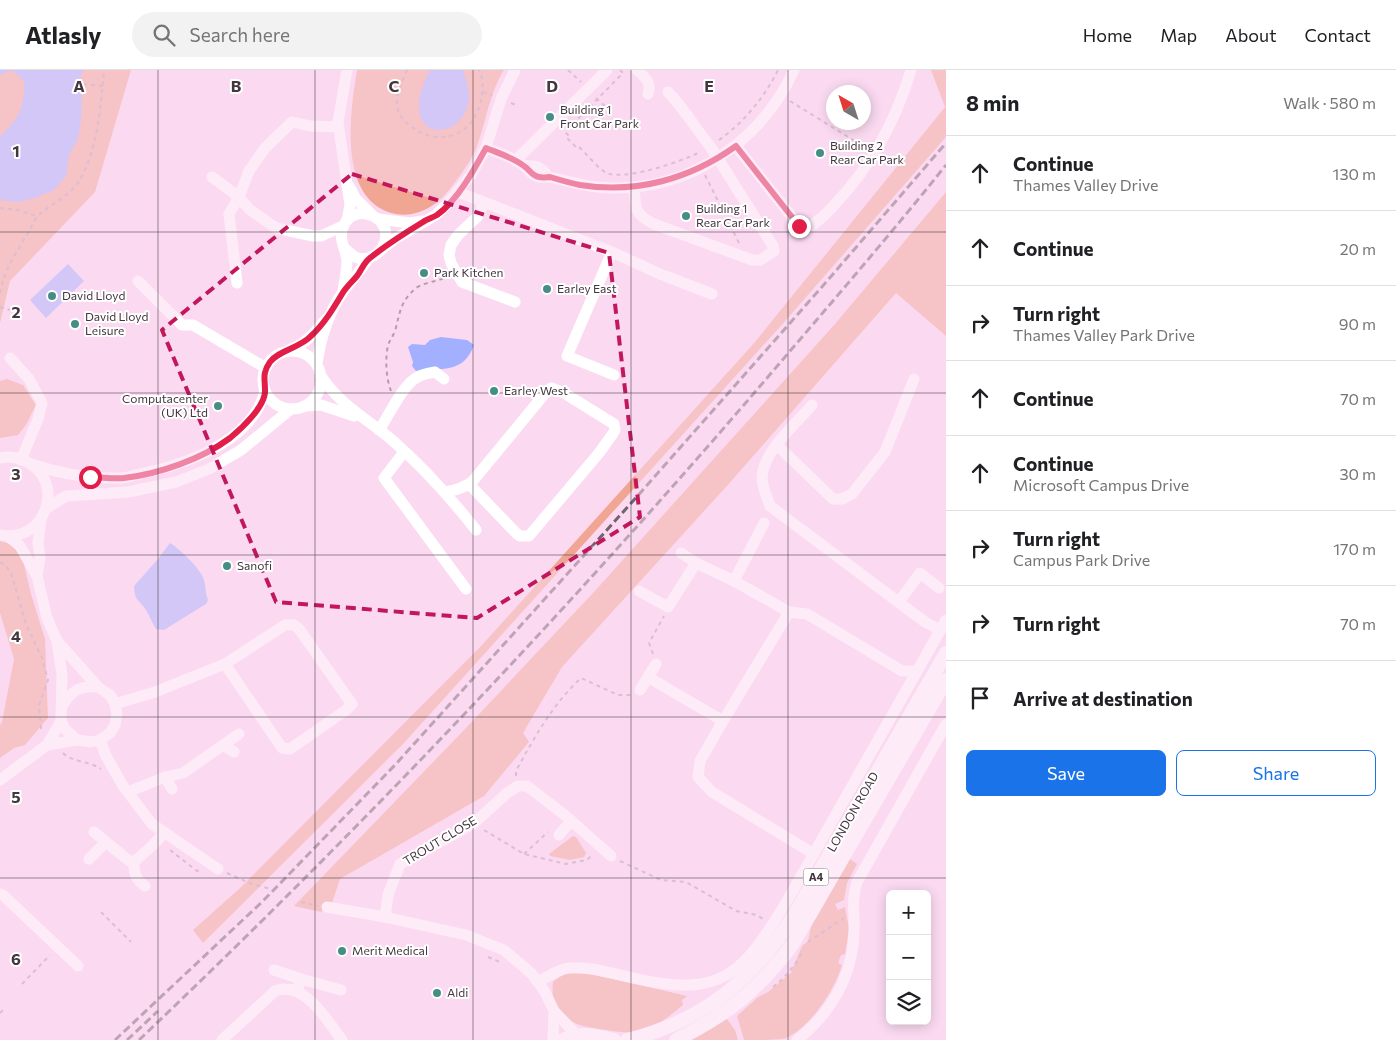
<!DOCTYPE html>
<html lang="en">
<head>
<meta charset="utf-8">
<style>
	:root { --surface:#fff; --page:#f2f2f2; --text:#202124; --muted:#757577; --line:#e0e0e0; --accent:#1a73e8 }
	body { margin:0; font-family:Commissioner,sans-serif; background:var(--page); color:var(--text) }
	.controls { position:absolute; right:15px; bottom:15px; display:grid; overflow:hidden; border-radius:8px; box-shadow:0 2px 12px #0003 }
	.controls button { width:45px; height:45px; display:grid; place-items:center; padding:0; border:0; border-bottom:1px solid var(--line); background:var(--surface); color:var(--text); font:25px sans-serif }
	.compass { position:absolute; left:826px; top:15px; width:45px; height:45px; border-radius:50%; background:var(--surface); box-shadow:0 2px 12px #0003; rotate:321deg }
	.stop { position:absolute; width:15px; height:15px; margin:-11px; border:4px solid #e11d48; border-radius:50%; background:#fff }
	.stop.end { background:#e11d48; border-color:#fff; box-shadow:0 1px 5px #0008 }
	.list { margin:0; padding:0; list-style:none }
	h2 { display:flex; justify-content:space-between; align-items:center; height:65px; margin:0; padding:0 20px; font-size:21px }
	h2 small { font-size:16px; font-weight:400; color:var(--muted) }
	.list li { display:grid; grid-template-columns:32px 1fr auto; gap:15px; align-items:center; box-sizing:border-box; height:75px; padding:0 20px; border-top:1px solid var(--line) }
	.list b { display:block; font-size:19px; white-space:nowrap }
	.list p { margin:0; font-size:16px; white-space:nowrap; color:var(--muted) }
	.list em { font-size:16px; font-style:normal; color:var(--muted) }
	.actions { display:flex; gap:10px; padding:15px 20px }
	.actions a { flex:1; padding:11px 0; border:1px solid var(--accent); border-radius:8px; text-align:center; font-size:18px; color:var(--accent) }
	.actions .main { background:var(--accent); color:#fff }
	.icon { flex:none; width:28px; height:28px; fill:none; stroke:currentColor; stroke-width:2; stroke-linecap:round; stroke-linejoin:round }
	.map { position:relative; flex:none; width:946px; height:970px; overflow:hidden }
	header { display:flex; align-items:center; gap:30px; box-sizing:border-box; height:70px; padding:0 25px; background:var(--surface); border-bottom:1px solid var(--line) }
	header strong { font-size:24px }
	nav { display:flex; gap:28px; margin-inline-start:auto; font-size:18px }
	.search { width:350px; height:45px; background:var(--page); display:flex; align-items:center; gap:12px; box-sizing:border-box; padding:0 18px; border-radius:28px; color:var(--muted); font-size:19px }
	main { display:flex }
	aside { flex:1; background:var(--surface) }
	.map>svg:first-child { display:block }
	.green { fill:#f0a693 }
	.water { fill:#a3afff }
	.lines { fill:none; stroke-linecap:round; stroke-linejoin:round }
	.path { stroke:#b59cad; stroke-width:2; stroke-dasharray:4 4; stroke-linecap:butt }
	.minor { stroke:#fff; stroke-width:11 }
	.major { stroke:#fff; stroke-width:14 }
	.rail { stroke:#73616e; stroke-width:3; stroke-dasharray:8 4; stroke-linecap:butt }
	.route { stroke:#e11d48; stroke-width:6 }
	.marked { fill:none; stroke:#c2185b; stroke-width:4; stroke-dasharray:10 6; stroke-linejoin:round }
	.grid { fill:none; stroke:#43363f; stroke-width:1; stroke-opacity:0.55 }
	.poi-dot { fill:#478d87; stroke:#fff; stroke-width:2 }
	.labels { text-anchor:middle; stroke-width:4; stroke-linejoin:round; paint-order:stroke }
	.shield { fill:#fff; stroke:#7b7279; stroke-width:1 }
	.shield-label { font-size:11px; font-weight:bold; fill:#43363f }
	.poi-label { font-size:12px; fill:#43363f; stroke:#fff; text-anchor:start }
	.street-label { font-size:12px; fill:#43363f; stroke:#fff }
	.grid-label { font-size:16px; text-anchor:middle; font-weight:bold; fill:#43363f; stroke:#fff; stroke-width:4; stroke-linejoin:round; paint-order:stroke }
</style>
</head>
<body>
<header>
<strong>Atlasly</strong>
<div class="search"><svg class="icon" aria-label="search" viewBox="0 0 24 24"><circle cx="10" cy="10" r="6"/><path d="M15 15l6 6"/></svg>Search here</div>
<nav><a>Home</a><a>Map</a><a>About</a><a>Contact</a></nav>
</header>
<main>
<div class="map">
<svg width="946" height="970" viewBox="0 0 946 970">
	<rect width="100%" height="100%" fill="#fbdaf1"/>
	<g class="green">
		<polygon points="0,0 131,0 95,122 10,211 0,253"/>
		<path d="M357 0H504C489 24 486 53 476 79 470 93 452 118 441 129 429 140 412 147 396 144 337 132 350 43 357 0Z"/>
		<polygon points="931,0 946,0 946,67 779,258 403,674 203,873 193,860 239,819 482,575 755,272 945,37"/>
		<polygon points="946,122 946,266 896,223 726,417 562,597 523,663 529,672 484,726 340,809 332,833 321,842 294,836 465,659 593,523 835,254"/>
		<polygon points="7,309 23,315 36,335 26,355 18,365 0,368 0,311"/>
		<polygon points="0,471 16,476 22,486 31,524 45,569 48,648 25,675 14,678 0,688 0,655 2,652 14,589 0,543"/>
		<polygon points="573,766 576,767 586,783 584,787 570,790 550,786 549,784"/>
		<path d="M850 789 857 794 847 813 844 830 835 834 838 840 845 837 849 859 845 884 841 885 838 893 842 895C835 920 809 960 783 969 773 970 756 970 744 970L737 946 758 927 768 922 791 903 802 876 808 871 811 857Z"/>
		<path d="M565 903 592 904 687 926 682 930 683 935C671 945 658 956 642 961 631 964 618 962 607 960 586 957 566 956 556 934 552 926 552 921 553 912Z"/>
		<polygon points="727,949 735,960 738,970 687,970"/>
	</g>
	<g class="water">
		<path d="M0 0H84L81 5 79 19 82 23 81 50 78 69 69 85 66 106 54 120 35 128 19 132 4 131 0 128V67C19 48 25 38 24 11L12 0 0 5Z"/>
		<path d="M430 0H463C466 9 469 18 469 27 467 66 416 73 419 33 420 21 425 11 430 0Z"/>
		<polygon points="68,194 84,211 46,248 30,230"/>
		<path d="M441 267 467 270 474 275C463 305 441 297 416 301L412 296 413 292 408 277 412 274 425 275 430 270Z"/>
		<path d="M170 473C180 479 201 499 204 510 206 516 205 522 208 530L206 534 164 560 156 559C152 553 148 542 144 537 136 528 135 529 134 516L158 489Z"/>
	</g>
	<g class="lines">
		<g class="path">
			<path d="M407 0C403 10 396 22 397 33 397 42 401 48 407 53 435 79 474 68 481 30 483 20 484 10 479 0"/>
			<polyline points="568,0 581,12"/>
			<path d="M620 0 623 3 565 62 569 66 567 68 577 78 579 77C586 83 599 100 607 103 625 111 683 91 700 82"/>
			<polyline points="81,20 81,14 103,16"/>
			<polyline points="483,22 492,25"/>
			<polyline points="596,28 607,38"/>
			<polyline points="790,31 866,78"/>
			<polyline points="511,33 516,35"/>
			<path d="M719 70C744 52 764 28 778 0"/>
			<polyline points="705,105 739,173"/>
			<polyline points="0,138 18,140 36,146"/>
			<path d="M0 223C4 200 14 187 25 168 30 161 33 151 39 145 54 131 73 126 83 104 98 73 101 34 104 0"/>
			<polyline points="0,237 14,241"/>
			<path d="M391 321C386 308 385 289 388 275 390 270 393 266 395 261 400 243 400 232 415 219 421 213 435 212 444 208L446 206"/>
			<polyline points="0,492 6,496 11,503 26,554 42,588 48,610 39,635 41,658 43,661"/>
			<polyline points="653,584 649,573 664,546"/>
			<path d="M63 683C71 692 90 691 101 699"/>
			<path d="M516 706V701C534 668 552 635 581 608L618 625H631"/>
			<polyline points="484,760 524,784 566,794 587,790 593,784"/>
			<polyline points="170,780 197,801 201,800"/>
			<polyline points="524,784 548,762"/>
			<polyline points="620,791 661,810 686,812 736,841 757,845 763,849"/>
			<polyline points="227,803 252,814 271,819"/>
			<polyline points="301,832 318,836"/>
			<polyline points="101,842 131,872"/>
			<polyline points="808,872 844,848"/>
			<polyline points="488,887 500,892"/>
			<polyline points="22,914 50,885"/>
			<path d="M773 917C785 908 796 895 802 882"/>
			<polyline points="0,943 3,940"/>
		</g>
		<g class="minor">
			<polyline points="347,0 338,52 350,135 347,150"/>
			<path d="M637 0C645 7 652 12 648 24"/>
			<path d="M736 76 799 156 805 159 808 158C818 152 828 142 836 133 872 95 896 50 911 0"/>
			<path d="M486 78C498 83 514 87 524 96 529 100 531 105 539 107 542 108 546 106 550 107 571 112 591 118 613 118 692 119 762 70 794 0"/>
			<polyline points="515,91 607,0"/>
			<path d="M524 96C536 95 542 97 548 107"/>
			<polyline points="212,107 239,127 249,139 276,158 313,166 321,166 343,156"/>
			<polyline points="349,116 356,129 372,145"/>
			<path d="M634 117C636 138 633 143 654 154L752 190H760L774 181 773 176 710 76C695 58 684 38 668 22"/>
			<polyline points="458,122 612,182 660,204 712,224"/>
			<polyline points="484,133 477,147 458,165 451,175 449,185 451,193 462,212 515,232"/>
			<polyline points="378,149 410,153 423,151"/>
			<polyline points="344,178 355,187 361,189 369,188 375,185 393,170 436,145 447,134 471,105 486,78 501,29 515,0"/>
			<polyline points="612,182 567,286 614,305"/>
			<polyline points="138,211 182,255 193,255 266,298"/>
			<polyline points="237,213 229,144 239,127 249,101 265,78 292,52 310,56 338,57"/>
			<path d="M343 222C344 212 347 201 347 191 346 179 338 169 343 157 354 129 399 149 382 178"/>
			<path d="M289 280C297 277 304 273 310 267 317 261 322 252 330 246"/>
			<circle cx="292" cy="310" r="29"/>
			<polyline points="10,288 29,309 42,333 38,349 21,390"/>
			<path d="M317 294C320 270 329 241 343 222 352 210 361 200 369 188"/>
			<path d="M321 306C339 334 367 349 392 370 423 397 450 427 476 460"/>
			<path d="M812 335C796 354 764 380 762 407 762 417 767 427 770 436L925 552 940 560"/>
			<polyline points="304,336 321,335 354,346"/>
			<path d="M379 360C389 346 402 316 416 308 422 304 428 303 435 302L444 309"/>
			<polyline points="777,375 833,429 842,429 852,424 885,382 914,309"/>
			<polyline points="404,382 384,408 466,519"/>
			<path d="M0 388C8 386 15 387 23 390 68 408 47 474 0 465"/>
			<path d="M31 394C61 404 89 409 121 408 130 407 139 404 148 402 191 393 253 369 265 321"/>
			<path d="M446 422C456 420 464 418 472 412L542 327 551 318 564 323 614 354 615 360 612 365 599 383 529 466H520L516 463 469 414"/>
			<polyline points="47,438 66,426 128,422 176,412 209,399 241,380 291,339"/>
			<polyline points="8,466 20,476 37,506 47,548 57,571 62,605 61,651 65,659 77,670 91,672 100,670 110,663 115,655 117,644 115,634 110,625 98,617 57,571"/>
			<polyline points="681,483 696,493 734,511 764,453"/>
			<polyline points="37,506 40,488 38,472 41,449"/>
			<polyline points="734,511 789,542"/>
			<polyline points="639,521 668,537 696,493"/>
			<polyline points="899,532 920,503 939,518"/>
			<polyline points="656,594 648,607 723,651"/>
			<polyline points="640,620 648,607"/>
			<polyline points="115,634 155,622 225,594 285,555 294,555 299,559 352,634 346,640 290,679 282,678 225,594"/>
			<path d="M63 635C71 621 81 615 98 617"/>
			<polyline points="100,670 106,686 123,716 152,754 218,799"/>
			<polyline points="47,675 77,670"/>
			<polyline points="223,675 234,682"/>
			<polyline points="165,707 172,719"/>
			<polyline points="0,710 47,675 61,651"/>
			<polyline points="128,722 165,707 183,703 239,664"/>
			<polyline points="94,762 128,790 134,792"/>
			<polyline points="559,765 571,751"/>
			<polyline points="814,784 712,722 698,707 700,691 723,651 789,542 807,544 902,601 916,601"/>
			<polyline points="89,789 106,772"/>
			<path d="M145 816C135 809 134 803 134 792L153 775 164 763"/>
			<polyline points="0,824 3,825 78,896"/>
			<polyline points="327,837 385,847 466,865 504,880 532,904 545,922 554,941 577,965"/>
			<polyline points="385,847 388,825 400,794 473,754 507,723 518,716 527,716 566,746 611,786"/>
			<polyline points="274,900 301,909 297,921"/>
			<polyline points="301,909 341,920"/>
			<path d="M538 912C548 907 558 899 569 898 589 896 613 904 633 908 722 929 743 904 787 831L946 550"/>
			<path d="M222 970 275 921C304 910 327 950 342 970"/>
			<polyline points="553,970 554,941"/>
			<path d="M797 970C831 943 853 906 854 861 855 842 851 832 857 812L946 654"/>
		</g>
		<g class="major">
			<path d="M563 970C581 961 596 966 614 970"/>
			<path d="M627 970C704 951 755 909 796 842L946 583"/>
			<path d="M676 970C727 945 758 920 792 875L946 610"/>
		</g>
		<g class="rail">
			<polyline points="115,970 263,831 395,695 642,421 821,218 946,73"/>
			<polyline points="127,970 158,941"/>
			<path d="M139 970C362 758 573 535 773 301 831 233 890 165 946 95"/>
		</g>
	</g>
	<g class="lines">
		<path class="route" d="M90 407C101 407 113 409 124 408 159 404 202 389 230 368 241 359 266 336 265 320 265 309 262 303 270 292 279 280 300 278 311 266 324 254 333 239 342 224 346 217 352 212 357 206 361 201 364 192 370 188 386 175 405 163 423 152 427 149 432 148 437 145 457 131 474 100 486 78 498 83 514 88 524 96 530 100 532 106 539 107 543 108 547 107 550 107 560 110 570 113 580 115 636 124 690 109 736 76L799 156"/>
	</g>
	<path d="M0 0H946V970H0ZM352 104 609 183 640 447 477 548 276 532 162 260Z" fill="#fbdaf1" fill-opacity=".55" fill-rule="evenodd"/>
	<path class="marked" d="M352 104 609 183 640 447 477 548 276 532 162 260Z"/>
	<path class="grid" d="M158 0V970M315 0V970M473 0V970M631 0V970M788 0V970M0 162H946M0 323H946M0 485H946M0 647H946M0 808H946"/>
	<g class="poi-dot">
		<circle cx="550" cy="47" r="5"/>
		<circle cx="820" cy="83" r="5"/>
		<circle cx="686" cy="146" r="5"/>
		<circle cx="424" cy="203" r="5"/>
		<circle cx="547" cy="219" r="5"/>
		<circle cx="52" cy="226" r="5"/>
		<circle cx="75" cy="254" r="5"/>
		<circle cx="494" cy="321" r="5"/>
		<circle cx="218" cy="336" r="5"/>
		<circle cx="227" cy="496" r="5"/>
		<circle cx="342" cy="881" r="5"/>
		<circle cx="437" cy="923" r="5"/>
	</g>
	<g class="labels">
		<rect class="shield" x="803.5" y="798.5" width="25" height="17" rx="4"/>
		<g class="shield-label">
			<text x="816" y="811">A4</text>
		</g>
		<g class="poi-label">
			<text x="560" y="44">Building 1<tspan x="560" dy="14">Front Car Park</tspan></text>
			<text x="830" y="80">Building 2<tspan x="830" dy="14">Rear Car Park</tspan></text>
			<text x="696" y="143">Building 1<tspan x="696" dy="14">Rear Car Park</tspan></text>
			<text x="434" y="207">Park Kitchen</text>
			<text x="557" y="223">Earley East</text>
			<text x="62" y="230">David Lloyd</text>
			<text x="85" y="251">David Lloyd<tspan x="85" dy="14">Leisure</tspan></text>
			<text x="504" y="325">Earley West</text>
			<text x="208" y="333" text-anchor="end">Computacenter<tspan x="208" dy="14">(UK) Ltd</tspan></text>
			<text x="237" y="500">Sanofi</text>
			<text x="352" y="885">Merit Medical</text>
			<text x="447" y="927">Aldi</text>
		</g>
		<g class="street-label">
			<text transform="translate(853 742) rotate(-60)" y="4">LONDON ROAD</text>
			<text transform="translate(440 771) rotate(-31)" y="4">TROUT CLOSE</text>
		</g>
	</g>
	<g class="grid-label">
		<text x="79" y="22">A</text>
		<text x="236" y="22">B</text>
		<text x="394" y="22">C</text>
		<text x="552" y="22">D</text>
		<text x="709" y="22">E</text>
		<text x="16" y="87">1</text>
		<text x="16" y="248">2</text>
		<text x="16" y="410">3</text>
		<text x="16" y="572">4</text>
		<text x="16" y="733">5</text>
		<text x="16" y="895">6</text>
	</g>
</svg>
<div class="controls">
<button>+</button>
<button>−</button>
<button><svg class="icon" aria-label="layers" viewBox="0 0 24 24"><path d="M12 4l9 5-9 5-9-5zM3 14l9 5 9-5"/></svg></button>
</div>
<svg class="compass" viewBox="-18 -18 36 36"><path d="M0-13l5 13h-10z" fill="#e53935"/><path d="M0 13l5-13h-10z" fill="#757577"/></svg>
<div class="stop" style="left:90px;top:407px"></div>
<div class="stop end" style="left:799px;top:156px"></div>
</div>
<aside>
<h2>8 min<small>Walk · 580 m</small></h2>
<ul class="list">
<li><svg class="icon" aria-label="ahead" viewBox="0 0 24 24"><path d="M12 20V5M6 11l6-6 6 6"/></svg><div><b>Continue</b><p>Thames Valley Drive</p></div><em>130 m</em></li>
<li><svg class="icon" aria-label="ahead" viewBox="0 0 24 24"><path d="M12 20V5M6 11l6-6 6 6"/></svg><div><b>Continue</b></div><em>20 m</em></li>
<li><svg class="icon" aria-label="right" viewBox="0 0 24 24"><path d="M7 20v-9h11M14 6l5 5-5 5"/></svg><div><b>Turn right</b><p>Thames Valley Park Drive</p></div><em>90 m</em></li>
<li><svg class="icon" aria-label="ahead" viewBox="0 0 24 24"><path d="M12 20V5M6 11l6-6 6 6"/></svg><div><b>Continue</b></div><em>70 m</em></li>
<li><svg class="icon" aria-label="ahead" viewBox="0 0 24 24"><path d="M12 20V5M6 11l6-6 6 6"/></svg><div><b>Continue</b><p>Microsoft Campus Drive</p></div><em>30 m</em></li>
<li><svg class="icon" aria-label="right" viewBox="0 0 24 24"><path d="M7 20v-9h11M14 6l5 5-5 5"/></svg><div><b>Turn right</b><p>Campus Park Drive</p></div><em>170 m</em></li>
<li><svg class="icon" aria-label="right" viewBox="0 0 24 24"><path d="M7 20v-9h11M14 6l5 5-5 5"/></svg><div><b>Turn right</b></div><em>70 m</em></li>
<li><svg class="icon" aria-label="arrive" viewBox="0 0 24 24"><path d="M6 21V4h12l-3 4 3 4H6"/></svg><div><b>Arrive at destination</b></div></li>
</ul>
<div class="actions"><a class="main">Save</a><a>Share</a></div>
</aside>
</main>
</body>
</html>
